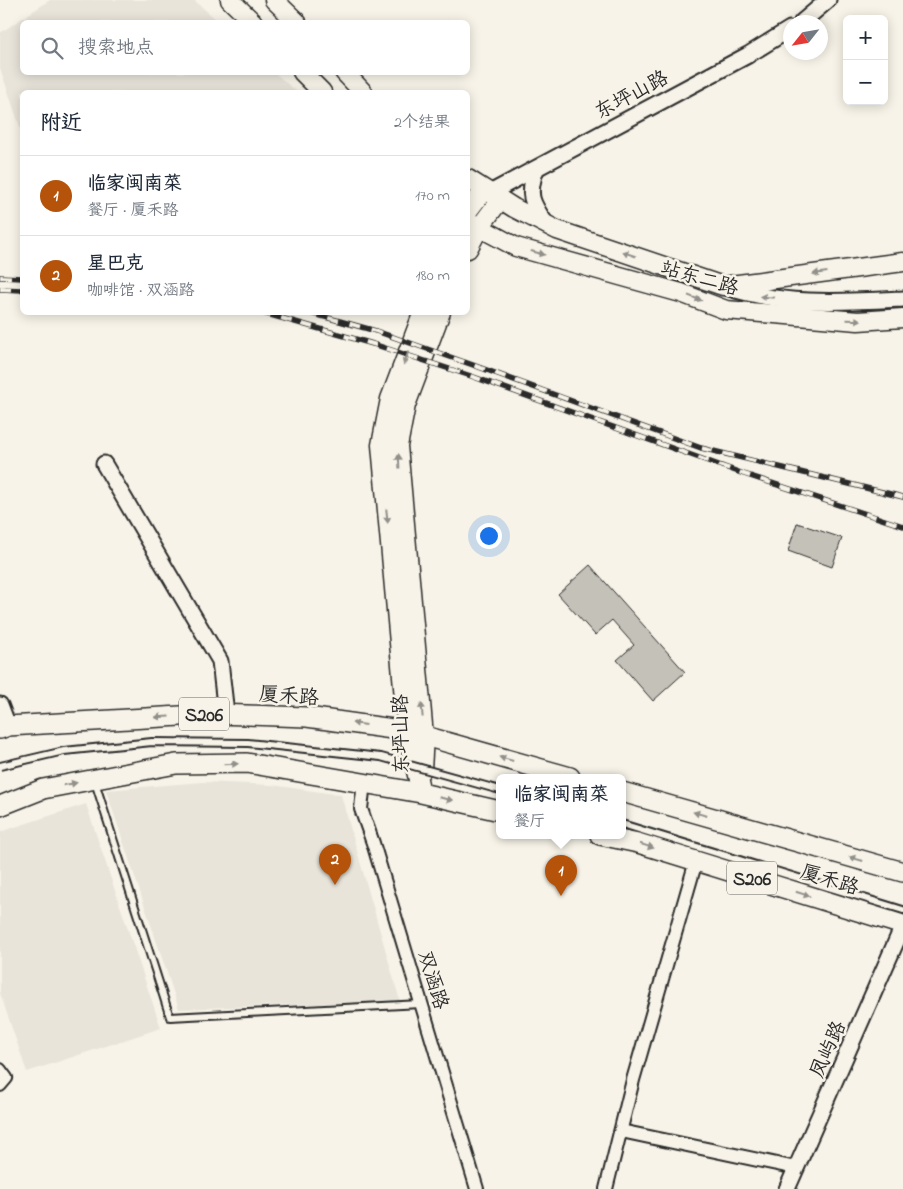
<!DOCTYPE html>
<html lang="zh">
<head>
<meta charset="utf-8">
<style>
	:root { --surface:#fff; --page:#f2f2f3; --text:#1f2937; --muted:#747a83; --line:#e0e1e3; --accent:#b45309 }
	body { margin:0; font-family:"Indie Flower","LXGW WenKai TC",sans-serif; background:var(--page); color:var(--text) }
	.controls { position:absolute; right:15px; top:15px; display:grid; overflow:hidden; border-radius:8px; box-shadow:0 2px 12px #0003 }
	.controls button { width:45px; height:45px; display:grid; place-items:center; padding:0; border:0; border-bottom:1px solid var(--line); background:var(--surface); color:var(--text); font:25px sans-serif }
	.compass { position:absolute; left:783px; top:15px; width:45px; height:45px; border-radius:50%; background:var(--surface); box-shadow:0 2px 12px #0003; rotate:239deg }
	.you { position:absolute; left:488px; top:535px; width:18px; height:18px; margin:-12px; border:4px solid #fff; border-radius:50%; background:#1a73e8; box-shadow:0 0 0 8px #1a73e833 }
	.badge { display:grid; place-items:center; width:32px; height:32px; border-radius:50%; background:var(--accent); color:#fff; font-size:16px; font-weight:700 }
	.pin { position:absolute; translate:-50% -41px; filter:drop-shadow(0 1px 2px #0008) }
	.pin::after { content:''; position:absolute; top:26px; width:18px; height:15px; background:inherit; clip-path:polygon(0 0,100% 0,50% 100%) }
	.popup { position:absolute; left:496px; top:774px; width:130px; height:65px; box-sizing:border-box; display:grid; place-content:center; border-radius:8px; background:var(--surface); filter:drop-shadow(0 1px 4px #0005); font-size:16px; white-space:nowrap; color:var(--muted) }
	.popup b { font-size:19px; color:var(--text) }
	.popup::after { content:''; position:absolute; left:50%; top:100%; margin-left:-10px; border:10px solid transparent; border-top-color:var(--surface) }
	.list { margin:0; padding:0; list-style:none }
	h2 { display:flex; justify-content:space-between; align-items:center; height:65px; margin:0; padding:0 20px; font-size:21px }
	h2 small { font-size:16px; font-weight:400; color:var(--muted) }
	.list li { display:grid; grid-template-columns:32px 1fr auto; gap:15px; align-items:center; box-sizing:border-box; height:80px; padding:0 20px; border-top:1px solid var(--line) }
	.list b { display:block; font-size:19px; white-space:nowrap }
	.list p { margin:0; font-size:16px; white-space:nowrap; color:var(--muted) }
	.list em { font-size:16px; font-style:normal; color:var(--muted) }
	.icon { flex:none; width:28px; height:28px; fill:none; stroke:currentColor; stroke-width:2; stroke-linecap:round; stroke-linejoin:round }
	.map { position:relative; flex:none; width:903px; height:1189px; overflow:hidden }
	.search { position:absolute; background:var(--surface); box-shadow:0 2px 12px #0003; left:20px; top:20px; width:450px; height:55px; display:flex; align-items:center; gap:12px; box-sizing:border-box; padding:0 18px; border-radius:8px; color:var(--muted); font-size:19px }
	.panel { position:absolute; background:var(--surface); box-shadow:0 2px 12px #0003; left:20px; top:90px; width:450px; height:225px; border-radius:8px }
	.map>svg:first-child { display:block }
	.built { fill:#e8e4da }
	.building { fill:#c4c1b9; stroke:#2b2b2b }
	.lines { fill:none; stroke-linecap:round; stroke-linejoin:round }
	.service-casing { stroke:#2b2b2b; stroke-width:10 }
	.minor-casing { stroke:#2b2b2b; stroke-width:16 }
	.tertiary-casing { stroke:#2b2b2b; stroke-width:19 }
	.secondary-casing { stroke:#2b2b2b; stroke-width:21 }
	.primary-casing { stroke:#2b2b2b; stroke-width:22 }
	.service { stroke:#f7f3e8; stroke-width:6 }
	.minor { stroke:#f7f3e8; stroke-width:12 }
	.tertiary { stroke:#f7f3e8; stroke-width:15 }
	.secondary { stroke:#f7f3e8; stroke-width:18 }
	.primary { stroke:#f7f3e8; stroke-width:19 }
	.rail-casing { stroke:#2b2b2b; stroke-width:5.5 }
	.rail { stroke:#f7f3e8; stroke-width:4; stroke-dasharray:11; stroke-linecap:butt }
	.service-bridge-casing { stroke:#2b2b2b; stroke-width:10; stroke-linecap:butt }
	.service-bridge { stroke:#f7f3e8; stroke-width:6 }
	.oneway { fill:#918f8a }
	.labels { text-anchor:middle; stroke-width:5; stroke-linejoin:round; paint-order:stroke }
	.shield { fill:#f7f3e8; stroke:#686764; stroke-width:1 }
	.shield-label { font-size:19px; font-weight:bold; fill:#2b2b2b }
	.street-label { font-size:20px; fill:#2b2b2b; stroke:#f7f3e8 }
</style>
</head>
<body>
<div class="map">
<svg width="903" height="1189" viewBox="0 0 903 1189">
	<rect width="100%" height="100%" fill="#f7f3e8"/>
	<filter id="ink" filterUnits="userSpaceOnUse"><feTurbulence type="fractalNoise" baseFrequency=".02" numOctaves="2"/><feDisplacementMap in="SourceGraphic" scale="10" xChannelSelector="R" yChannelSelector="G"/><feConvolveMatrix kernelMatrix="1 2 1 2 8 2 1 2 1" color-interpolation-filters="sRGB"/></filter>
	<g filter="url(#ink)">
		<g class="built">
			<polygon points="50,0 194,0 219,22 22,22 22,72 275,73 297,92 22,92 22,133 0,68 0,33"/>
			<polygon points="202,782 272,785 341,795 400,1001 179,1009 106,790"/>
			<polygon points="86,804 161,1028 27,1072 0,993 0,832"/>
		</g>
		<g class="building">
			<polygon points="797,523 842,538 832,567 788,551"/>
			<polygon points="590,565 685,672 653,701 617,660 634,645 612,620 595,635 558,594"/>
		</g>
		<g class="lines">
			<g class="service-casing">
				<g id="service">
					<polyline points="95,782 170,1017 421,1004"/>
					<polyline points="622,824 903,910"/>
				</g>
			</g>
			<g class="minor-casing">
				<g id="minor">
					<polyline points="364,782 361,809 373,843 477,1189"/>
					<polyline points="0,1070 6,1078 0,1085"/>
					<polyline points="621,1131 796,1168"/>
					<polyline points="606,1189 633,1080 696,861"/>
				</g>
			</g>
			<g class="tertiary-casing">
				<g id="tertiary">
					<polyline points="802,22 828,0"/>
					<path d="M536 169C527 195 531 202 546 224"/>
					<polyline points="490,193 748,55 790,29"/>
					<path d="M723 286C781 306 843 302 903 299"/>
					<polyline points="104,464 220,661 226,714"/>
					<polyline points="0,705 8,726"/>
					<polyline points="787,1189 903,926"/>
				</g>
			</g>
			<g class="secondary-casing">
				<g id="secondary">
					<polyline points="230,0 253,22"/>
					<polyline points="274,0 297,22"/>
					<polyline points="302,72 322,92"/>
					<polyline points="344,72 363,92"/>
					<polyline points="468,179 514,208 557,230 723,286 903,262"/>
					<polyline points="468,211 484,190"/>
					<polyline points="468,221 516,247 681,293 726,310 858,321 903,318"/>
					<polyline points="468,249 479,228 500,200"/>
					<polyline points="422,770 424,736 398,446 406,405 441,312"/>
					<polyline points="421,793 407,731 381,445 390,399 423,312"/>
				</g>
			</g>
			<g class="primary-casing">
				<g id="primary">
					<polyline points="0,729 8,726 215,714 307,717 407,731 570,777"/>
					<polyline points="622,792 903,872"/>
					<polyline points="0,806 43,789 176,764 247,763 421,793 500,811"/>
					<polyline points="600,835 638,843 903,925"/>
				</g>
			</g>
			<use href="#service" class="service"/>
			<use href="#minor" class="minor"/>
			<use href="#tertiary" class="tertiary"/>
			<use href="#secondary" class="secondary"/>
			<use href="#primary" class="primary"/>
			<g class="rail-casing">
				<g id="rail">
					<polyline points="0,277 22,278"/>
					<polyline points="0,289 22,290"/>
					<polyline points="260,312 373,344 471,376 744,474 903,526"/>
					<polyline points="307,312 376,331 473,365 701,448 903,497"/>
				</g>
			</g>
			<use href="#rail" class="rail"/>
			<g class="service-bridge-casing">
				<polyline id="service-bridge" points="0,766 64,751 152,742 248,743 381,757 500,790"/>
			</g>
			<use href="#service-bridge" class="service-bridge"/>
		</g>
		<defs><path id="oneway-solid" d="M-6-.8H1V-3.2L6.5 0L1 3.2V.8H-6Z" transform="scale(1.25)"/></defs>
		<g class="oneway">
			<use href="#oneway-solid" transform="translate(538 253) rotate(15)"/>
			<use href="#oneway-solid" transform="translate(629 254) rotate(-161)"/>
			<use href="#oneway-solid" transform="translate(820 273) rotate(172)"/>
			<use href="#oneway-solid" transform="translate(767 297) rotate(-175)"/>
			<use href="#oneway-solid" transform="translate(695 298) rotate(21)"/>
			<use href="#oneway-solid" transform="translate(854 320) rotate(2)"/>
			<use href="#oneway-solid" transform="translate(406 358) rotate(111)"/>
			<use href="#oneway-solid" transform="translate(399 461) rotate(-93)"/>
			<use href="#oneway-solid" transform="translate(387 516) rotate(84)"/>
			<use href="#oneway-solid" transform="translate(422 710) rotate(-95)"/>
			<use href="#oneway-solid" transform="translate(162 717) rotate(177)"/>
			<use href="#oneway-solid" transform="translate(359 724) rotate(-172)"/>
			<use href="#oneway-solid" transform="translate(506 759) rotate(-164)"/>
			<use href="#oneway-solid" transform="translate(231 764) rotate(-1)"/>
			<use href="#oneway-solid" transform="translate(70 784) rotate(-10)"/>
			<use href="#oneway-solid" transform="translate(446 799) rotate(13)"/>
			<use href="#oneway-solid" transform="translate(700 814) rotate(-164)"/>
			<use href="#oneway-solid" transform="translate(647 846) rotate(17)"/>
			<use href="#oneway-solid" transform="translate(856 859) rotate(-164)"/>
			<use href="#oneway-solid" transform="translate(803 894) rotate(17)"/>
		</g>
	</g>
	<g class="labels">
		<g class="shield">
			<rect x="179" y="697.5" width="50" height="33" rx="4"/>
			<rect x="727" y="861.5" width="50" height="33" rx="4"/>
		</g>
		<g class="shield-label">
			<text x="204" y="721">S206</text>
			<text x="752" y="885">S206</text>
		</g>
		<g class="street-label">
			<text transform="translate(631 94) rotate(-28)" y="7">东坪山路</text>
			<text transform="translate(700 277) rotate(16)" y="7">站东二路</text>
			<text transform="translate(289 695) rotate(4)" y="7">厦禾路</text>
			<text transform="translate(400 734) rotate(-91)" y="7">东坪山路</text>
			<text transform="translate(830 879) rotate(17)" y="7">厦禾路</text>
			<text transform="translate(434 980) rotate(73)" y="7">双涵路</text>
			<text transform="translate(827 1049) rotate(-66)" y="7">凤屿路</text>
		</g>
	</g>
</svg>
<div class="controls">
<button>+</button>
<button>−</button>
</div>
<svg class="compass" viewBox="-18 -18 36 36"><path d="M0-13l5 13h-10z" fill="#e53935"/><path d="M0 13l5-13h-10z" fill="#747a83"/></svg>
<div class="you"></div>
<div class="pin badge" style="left:561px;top:896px">1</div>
<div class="popup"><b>临家闽南菜</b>餐厅</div>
<div class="pin badge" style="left:335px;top:885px">2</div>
<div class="search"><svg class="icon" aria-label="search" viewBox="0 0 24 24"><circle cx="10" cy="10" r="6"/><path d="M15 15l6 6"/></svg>搜索地点</div>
<section class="panel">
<h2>附近<small>2个结果</small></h2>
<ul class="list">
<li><span class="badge">1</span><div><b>临家闽南菜</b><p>餐厅 · 厦禾路</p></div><em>170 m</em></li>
<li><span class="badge">2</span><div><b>星巴克</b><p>咖啡馆 · 双涵路</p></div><em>180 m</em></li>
</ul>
</section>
</div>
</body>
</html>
